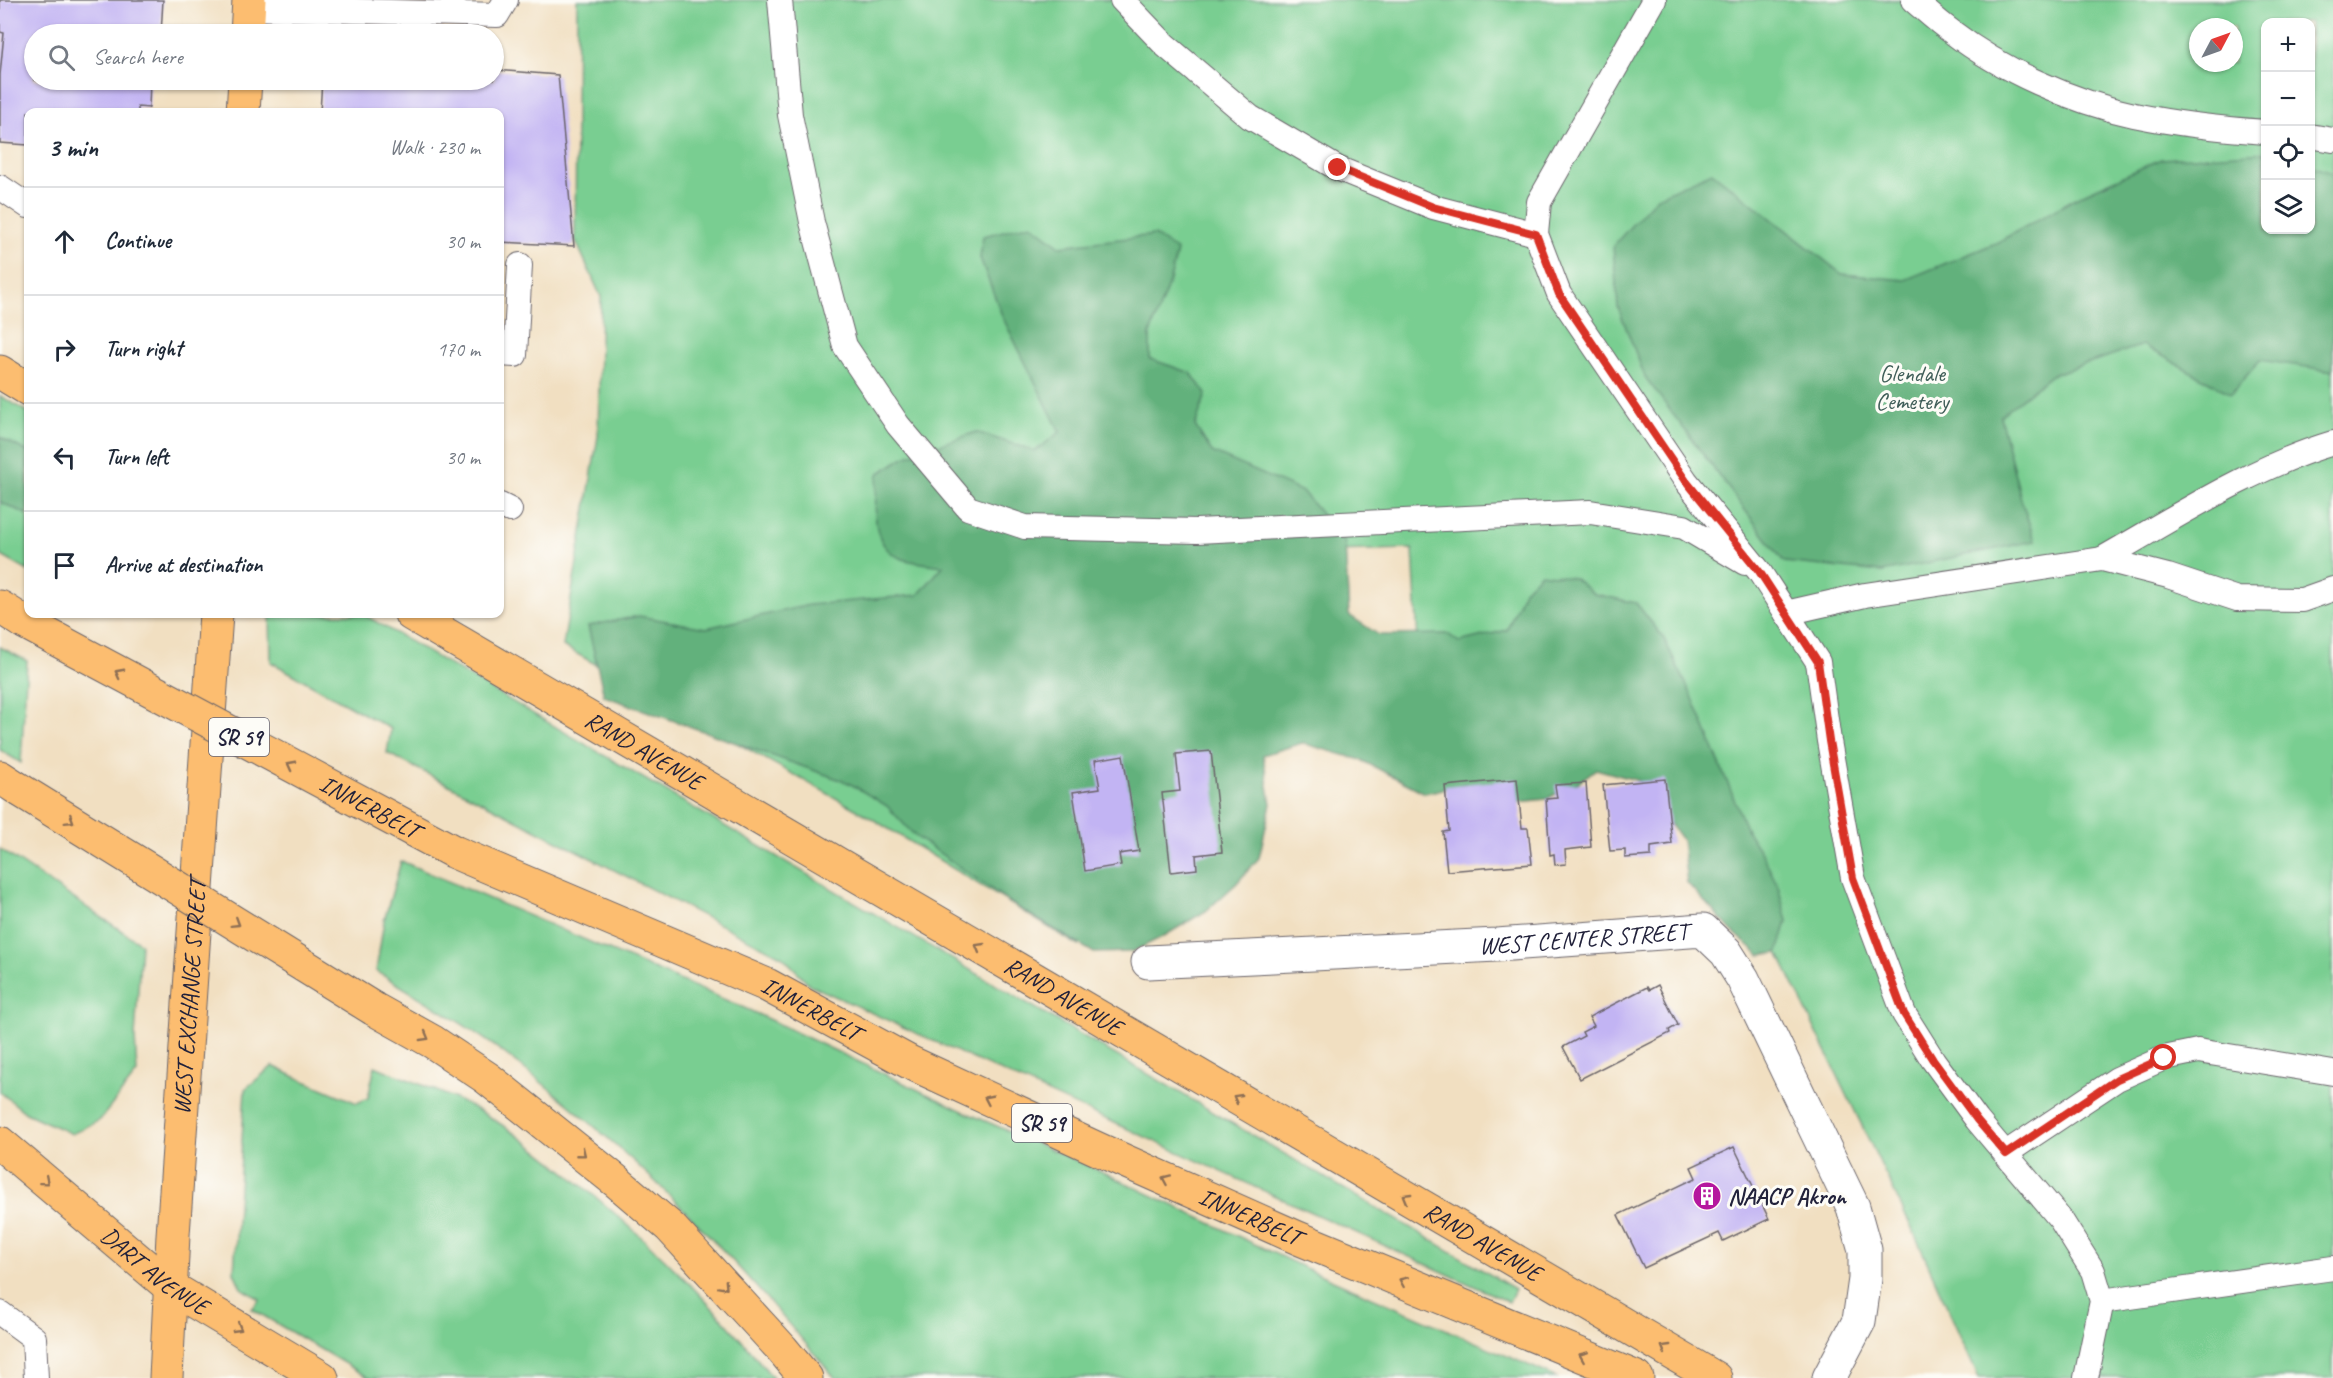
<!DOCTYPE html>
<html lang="en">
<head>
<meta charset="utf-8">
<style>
	:root { --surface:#fff; --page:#f2f2f3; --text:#1f2937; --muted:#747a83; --line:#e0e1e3 }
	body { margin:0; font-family:Caveat,sans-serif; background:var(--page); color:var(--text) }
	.controls { position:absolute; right:18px; top:18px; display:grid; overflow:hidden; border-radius:12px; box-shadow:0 2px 4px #0004 }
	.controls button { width:54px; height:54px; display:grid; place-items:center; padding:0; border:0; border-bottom:2px solid var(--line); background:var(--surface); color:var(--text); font:30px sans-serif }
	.compass { position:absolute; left:2189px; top:18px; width:54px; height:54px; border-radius:50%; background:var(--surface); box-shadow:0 2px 4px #0004; rotate:49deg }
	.stop { position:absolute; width:18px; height:18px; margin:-14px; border:4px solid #d93025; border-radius:50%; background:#fff }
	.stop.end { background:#d93025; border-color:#fff; box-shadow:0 2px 6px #0008 }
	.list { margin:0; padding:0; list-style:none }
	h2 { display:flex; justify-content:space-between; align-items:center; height:78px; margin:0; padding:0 24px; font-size:26px }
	h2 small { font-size:20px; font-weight:400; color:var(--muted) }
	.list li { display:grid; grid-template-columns:39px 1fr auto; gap:18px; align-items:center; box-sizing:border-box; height:108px; padding:0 24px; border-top:2px solid var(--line) }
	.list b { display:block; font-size:22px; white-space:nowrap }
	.list em { font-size:20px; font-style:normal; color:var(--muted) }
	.icon { flex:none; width:33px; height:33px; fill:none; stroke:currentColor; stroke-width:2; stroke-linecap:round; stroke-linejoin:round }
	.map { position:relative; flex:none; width:2333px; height:1378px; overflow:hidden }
	.search { position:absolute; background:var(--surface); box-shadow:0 2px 4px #0004; left:24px; top:24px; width:480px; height:66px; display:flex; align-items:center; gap:15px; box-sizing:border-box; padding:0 21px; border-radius:33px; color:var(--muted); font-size:22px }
	.panel { position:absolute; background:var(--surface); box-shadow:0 2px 4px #0004; left:24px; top:108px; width:480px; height:510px; border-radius:12px }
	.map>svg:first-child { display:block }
	.green { fill:#79ce91; stroke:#4e7866; stroke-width:1.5; fill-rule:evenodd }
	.forest { fill:#62b17b; stroke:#426a5b; stroke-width:1.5 }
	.building { fill:#c2b4f3 }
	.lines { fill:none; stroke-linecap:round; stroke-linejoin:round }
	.lane-casing { stroke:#6a646a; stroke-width:26 }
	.street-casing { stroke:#6a646a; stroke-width:35 }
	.primary-casing { stroke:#6a646a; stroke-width:35 }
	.highway-casing { stroke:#6a646a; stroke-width:35 }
	.lane { stroke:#fff; stroke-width:24 }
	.street { stroke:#fff; stroke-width:33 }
	.primary { stroke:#fcbd6f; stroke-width:33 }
	.highway { stroke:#fcbd6f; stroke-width:33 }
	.highway-bridge-casing { stroke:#6a646a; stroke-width:35; stroke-linecap:butt }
	.highway-bridge { stroke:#fcbd6f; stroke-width:33 }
	.oneway { stroke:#8f7055 }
	.route { stroke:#d93025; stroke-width:8 }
	.labels { text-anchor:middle; stroke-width:6; stroke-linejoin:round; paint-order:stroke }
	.shield { fill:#fdfcf7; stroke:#646373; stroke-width:1.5 }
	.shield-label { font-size:22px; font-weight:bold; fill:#22223b }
	.park-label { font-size:24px; fill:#405e59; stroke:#fdfcf7 }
	.street-label { font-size:24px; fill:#22223b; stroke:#fdfcf7 }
	.poi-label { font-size:24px; font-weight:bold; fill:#22223b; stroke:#fdfcf7; text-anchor:start }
</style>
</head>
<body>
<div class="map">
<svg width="2333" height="1378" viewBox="0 0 2333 1378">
	<rect width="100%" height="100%" fill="#fdfcf7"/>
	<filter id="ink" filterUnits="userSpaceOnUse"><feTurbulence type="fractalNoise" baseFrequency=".0167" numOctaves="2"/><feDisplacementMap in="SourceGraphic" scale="12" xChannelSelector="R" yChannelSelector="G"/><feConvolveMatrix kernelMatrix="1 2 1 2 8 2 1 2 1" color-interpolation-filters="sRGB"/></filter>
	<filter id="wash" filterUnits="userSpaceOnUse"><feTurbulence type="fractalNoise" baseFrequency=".008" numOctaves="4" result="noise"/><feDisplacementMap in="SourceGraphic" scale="24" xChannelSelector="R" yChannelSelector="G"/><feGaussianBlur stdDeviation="1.35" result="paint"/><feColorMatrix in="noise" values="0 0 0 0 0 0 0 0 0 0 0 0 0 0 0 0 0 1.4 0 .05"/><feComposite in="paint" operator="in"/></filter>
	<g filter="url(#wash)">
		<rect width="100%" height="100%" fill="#f1dfc1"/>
		<g class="green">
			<path d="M577 0H2333V1378H1979L1915 1235 1636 660 1419 662 1413 549 1025 558 1048 749 1079 946 866 815 563 646 598 436 601 297 575 239ZM2266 22H2310V230H2266ZM2198 27H2234V63H2198Z"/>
			<polygon points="0,396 28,412 28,571 0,555"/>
			<polygon points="270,614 363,614 1515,1289 1509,1302 810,985 783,957 387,753 391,729 271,662"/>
			<polygon points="0,647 27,661 21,763 0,750"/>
			<polygon points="0,849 141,944 135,1037 137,1073 100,1120 72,1134 26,1113 0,1092"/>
			<path d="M401 861 749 1010 967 1113 1107 1174 1303 1267 1558 1378H835C789 1324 743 1270 693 1219 639 1163 578 1111 517 1063 473 1028 423 1000 376 971L384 921Z"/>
			<path d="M273 1066 293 1076 357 1103 368 1098 375 1066C405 1079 438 1090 468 1105 501 1121 540 1152 569 1175 644 1235 713 1303 773 1378H369L252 1309 260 1299 241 1288 234 1272 245 1089Z"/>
		</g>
		<g class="forest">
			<polygon points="2265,152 2266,230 2310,230 2311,166 2333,173 2333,371 2260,360 2231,394 2143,345 2051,375 2000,416 2021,499 2035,541 1882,572 1784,562 1645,377 1618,307 1613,246 1657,197 1712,172 1842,274 1905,280 1998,242 2083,194 2161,159"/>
			<path d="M1031 224 1060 246 1154 235 1177 251 1170 280 1150 334V359L1191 373 1206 394 1195 426 1212 452 1303 492 1345 543 1349 615 1379 635 1448 634 1459 642 1507 630 1524 590 1541 573 1574 578 1594 594 1636 603 1663 637 1692 696 1748 833 1763 856 1778 886 1787 921 1778 953 1760 955 1731 930 1687 883 1682 840 1639 781 1596 769 1576 784 1546 799 1511 803 1465 784 1425 793 1361 760 1302 743 1263 755 1271 804 1259 858 1236 884 1206 911 1166 935 1132 952 1094 953 1017 907 915 836 887 806 849 783 604 696 588 626 639 616 706 628 809 605 918 595 943 566C931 564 918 563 906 560 867 549 875 504 878 474L904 457 976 432 1035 451 1060 432 1003 318 980 258 983 236Z"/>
			<polygon points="0,437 28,452 28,515 0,502"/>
		</g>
		<g id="blocks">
			<g class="building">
				<polygon points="0,0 163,0 161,34 34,34 34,80 142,80 150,81 149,108 138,107 138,112 28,112 28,145 0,143 0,75 4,33 0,32"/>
				<polygon points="494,70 558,75 574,246 500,242 500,112 320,112 322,80 494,80"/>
				<polygon points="1211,751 1222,852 1196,855 1197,869 1171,872 1162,793 1180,791 1176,754"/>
				<polygon points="1123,755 1139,851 1119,854 1121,865 1085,871 1073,792 1100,788 1095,760"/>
				<polygon points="1517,779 1522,828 1528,828 1532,864 1447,871 1443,832 1449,831 1445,786"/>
				<polygon points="1665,779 1672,844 1651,847 1651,856 1625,858 1625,850 1610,851 1603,785"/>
				<polygon points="1586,783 1591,847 1565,850 1566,864 1555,865 1554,854 1550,855 1546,799 1557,798 1555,785"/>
				<polygon points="1658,985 1678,1025 1669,1030 1670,1033 1580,1079 1563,1047 1584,1036 1582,1032 1594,1026 1589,1017 1647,987 1649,990"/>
				<polygon points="1734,1147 1769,1219 1723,1241 1719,1233 1644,1268 1618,1215 1696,1178 1691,1167"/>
			</g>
		</g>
	</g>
	<g filter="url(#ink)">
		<use href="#blocks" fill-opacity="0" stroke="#6a646a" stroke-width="1.5"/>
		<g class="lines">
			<g class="lane-casing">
				<g id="lane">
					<polyline points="780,0 790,115 812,222 845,346 898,425 968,508 1025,527 1197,531 1590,512 1684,527 1745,563"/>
					<polyline points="1122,0 1165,45 1250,117 1337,168 1433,207 1536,234"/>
					<polyline points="1654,0 1539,202 1536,234 1559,294 1686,481 1759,571 1818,662 1829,741 1853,878 1904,1014 1933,1060 1977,1120 2061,1220 2093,1271 2102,1301 2086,1378"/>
					<path d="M1913 0C1926 11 1938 22 1952 32 2001 70 2073 102 2134 115 2177 124 2222 129 2266 132"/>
					<polyline points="248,8 497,15 506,0"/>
					<polyline points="2310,136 2333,140"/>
					<polyline points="0,187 28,206"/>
					<polyline points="500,354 515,355 520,265"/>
					<polyline points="500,505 510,510"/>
					<path d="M2102 559C2176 517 2252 467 2333 443"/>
					<polyline points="1786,613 1865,595 2102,559 2168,576 2237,599 2302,600 2333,589"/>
					<polyline points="2006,1153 2117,1079 2164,1058 2198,1051 2333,1073"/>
					<polyline points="2102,1301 2333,1268"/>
					<polyline points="0,1313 34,1338 36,1378"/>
				</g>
			</g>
			<g class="street-casing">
				<g id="street">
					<path id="s1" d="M1148 962 1497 945 1703 930 1726 952 1743 979 1853 1207 1865 1250V1279L1859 1321 1829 1378"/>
				</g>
			</g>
			<g class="primary-casing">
				<g id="primary">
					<polyline points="247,34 249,0"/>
					<polyline points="243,112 245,80"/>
					<polyline points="0,372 28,389"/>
					<path id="s2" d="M411 614 1715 1378"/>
					<path id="s3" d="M0 1143 170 1287 322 1378"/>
					<path id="s4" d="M166 1378 173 1235 216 614"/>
				</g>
			</g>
			<g class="highway-casing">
				<g id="highway">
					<polyline points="0,607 24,622"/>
					<polyline points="0,777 20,790"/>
					<path id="s5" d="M454 852 767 985 909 1062 1102 1151 1298 1238 1637 1378"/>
					<polyline points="374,1009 433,1042 487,1078 616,1181 670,1227 782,1349 806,1378"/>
				</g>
			</g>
			<use href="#lane" class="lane"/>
			<use href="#street" class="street"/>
			<use href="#primary" class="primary"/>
			<use href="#highway" class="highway"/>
			<g class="highway-bridge-casing">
				<g id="highway-bridge">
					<path id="s6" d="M24 622 454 852"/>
					<polyline points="20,790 374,1009"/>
				</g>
			</g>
			<use href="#highway-bridge" class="highway-bridge"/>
		</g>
		<defs><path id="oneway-chevron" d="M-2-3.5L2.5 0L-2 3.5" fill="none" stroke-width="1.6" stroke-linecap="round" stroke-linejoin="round" transform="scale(1.5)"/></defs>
		<g class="oneway">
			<use href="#oneway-chevron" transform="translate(119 673) rotate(-152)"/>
			<use href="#oneway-chevron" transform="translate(291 765) rotate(-152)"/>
			<use href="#oneway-chevron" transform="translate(70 820) rotate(32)"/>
			<use href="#oneway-chevron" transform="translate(236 923) rotate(32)"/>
			<use href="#oneway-chevron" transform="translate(979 947) rotate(-150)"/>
			<use href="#oneway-chevron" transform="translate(425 1037) rotate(30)"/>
			<use href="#oneway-chevron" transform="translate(1237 1098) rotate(-150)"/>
			<use href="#oneway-chevron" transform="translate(988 1099) rotate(-155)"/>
			<use href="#oneway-chevron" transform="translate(582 1153) rotate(39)"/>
			<use href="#oneway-chevron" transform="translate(1166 1179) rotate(-156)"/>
			<use href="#oneway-chevron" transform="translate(45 1181) rotate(40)"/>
			<use href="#oneway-chevron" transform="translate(1406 1197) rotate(-150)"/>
			<use href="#oneway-chevron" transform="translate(1403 1281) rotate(-157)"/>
			<use href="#oneway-chevron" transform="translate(724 1286) rotate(47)"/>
			<use href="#oneway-chevron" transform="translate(238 1328) rotate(31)"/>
			<use href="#oneway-chevron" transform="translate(1665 1348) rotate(-150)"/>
			<use href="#oneway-chevron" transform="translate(1583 1356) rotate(-157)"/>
		</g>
	</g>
	<g class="lines" filter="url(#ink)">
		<polyline class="route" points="1338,168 1433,207 1536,234 1559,294 1686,481 1759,571 1818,662 1829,741 1853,878 1904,1014 1933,1060 1977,1120 2006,1154 2117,1079 2164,1058"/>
	</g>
	<defs>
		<g id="building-disc" transform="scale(1.5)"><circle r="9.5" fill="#b5179e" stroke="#fdfcf7"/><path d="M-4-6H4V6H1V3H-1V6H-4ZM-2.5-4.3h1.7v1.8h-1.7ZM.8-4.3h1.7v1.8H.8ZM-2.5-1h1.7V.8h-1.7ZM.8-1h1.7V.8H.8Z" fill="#fff"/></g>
	</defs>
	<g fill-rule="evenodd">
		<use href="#building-disc" x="1707" y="1196"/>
	</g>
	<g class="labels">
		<g class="shield">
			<rect x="209" y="718" width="60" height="38" rx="4.5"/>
			<rect x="1012" y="1104" width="60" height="38" rx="4.5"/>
		</g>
		<g class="shield-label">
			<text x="239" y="745">SR 59</text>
			<text x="1042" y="1131">SR 59</text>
		</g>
		<g class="park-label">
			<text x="1912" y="381">Glendale<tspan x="1912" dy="28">Cemetery</tspan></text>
		</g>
		<g class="street-label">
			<text dy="8" stroke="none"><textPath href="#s2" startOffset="270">RAND AVENUE</textPath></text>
			<text dy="8" stroke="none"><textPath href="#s6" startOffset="392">INNERBELT</textPath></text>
			<text dy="8" stroke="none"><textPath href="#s1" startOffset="436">WEST CENTER STREET</textPath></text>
			<text dy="8" stroke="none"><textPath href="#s4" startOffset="382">WEST EXCHANGE STREET</textPath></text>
			<text dy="8" stroke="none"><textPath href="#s2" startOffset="756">RAND AVENUE</textPath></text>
			<text dy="8" stroke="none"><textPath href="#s5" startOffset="390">INNERBELT</textPath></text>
			<text dy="8" stroke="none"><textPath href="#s5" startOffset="876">INNERBELT</textPath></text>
			<text dy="8" stroke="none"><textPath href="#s2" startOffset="1242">RAND AVENUE</textPath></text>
			<text dy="8" stroke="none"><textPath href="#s3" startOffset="201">DART AVENUE</textPath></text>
		</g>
		<g class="poi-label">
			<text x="1728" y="1204">NAACP Akron</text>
		</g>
	</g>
</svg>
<div class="controls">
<button>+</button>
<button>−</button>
<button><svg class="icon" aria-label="locate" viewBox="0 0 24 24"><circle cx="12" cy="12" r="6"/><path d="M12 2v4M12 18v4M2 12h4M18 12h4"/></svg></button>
<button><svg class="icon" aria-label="layers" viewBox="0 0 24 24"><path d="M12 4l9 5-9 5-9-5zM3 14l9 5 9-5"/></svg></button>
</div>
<svg class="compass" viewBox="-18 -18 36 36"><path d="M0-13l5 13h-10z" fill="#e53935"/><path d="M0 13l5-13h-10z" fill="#747a83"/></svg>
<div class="stop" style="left:2164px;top:1058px"></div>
<div class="stop end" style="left:1338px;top:168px"></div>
<div class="search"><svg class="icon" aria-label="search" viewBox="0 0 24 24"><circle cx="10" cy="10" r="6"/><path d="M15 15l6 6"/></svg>Search here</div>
<section class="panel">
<h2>3 min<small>Walk · 230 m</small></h2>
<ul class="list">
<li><svg class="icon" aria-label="ahead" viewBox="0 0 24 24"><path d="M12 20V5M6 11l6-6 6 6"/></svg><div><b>Continue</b></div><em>30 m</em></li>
<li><svg class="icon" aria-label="right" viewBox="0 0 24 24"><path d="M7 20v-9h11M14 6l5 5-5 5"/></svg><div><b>Turn right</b></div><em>170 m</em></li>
<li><svg class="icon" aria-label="left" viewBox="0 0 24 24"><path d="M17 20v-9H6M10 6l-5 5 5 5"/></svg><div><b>Turn left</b></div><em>30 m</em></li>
<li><svg class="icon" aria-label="arrive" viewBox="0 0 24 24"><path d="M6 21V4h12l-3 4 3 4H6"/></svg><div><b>Arrive at destination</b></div></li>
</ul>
</section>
</div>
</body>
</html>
